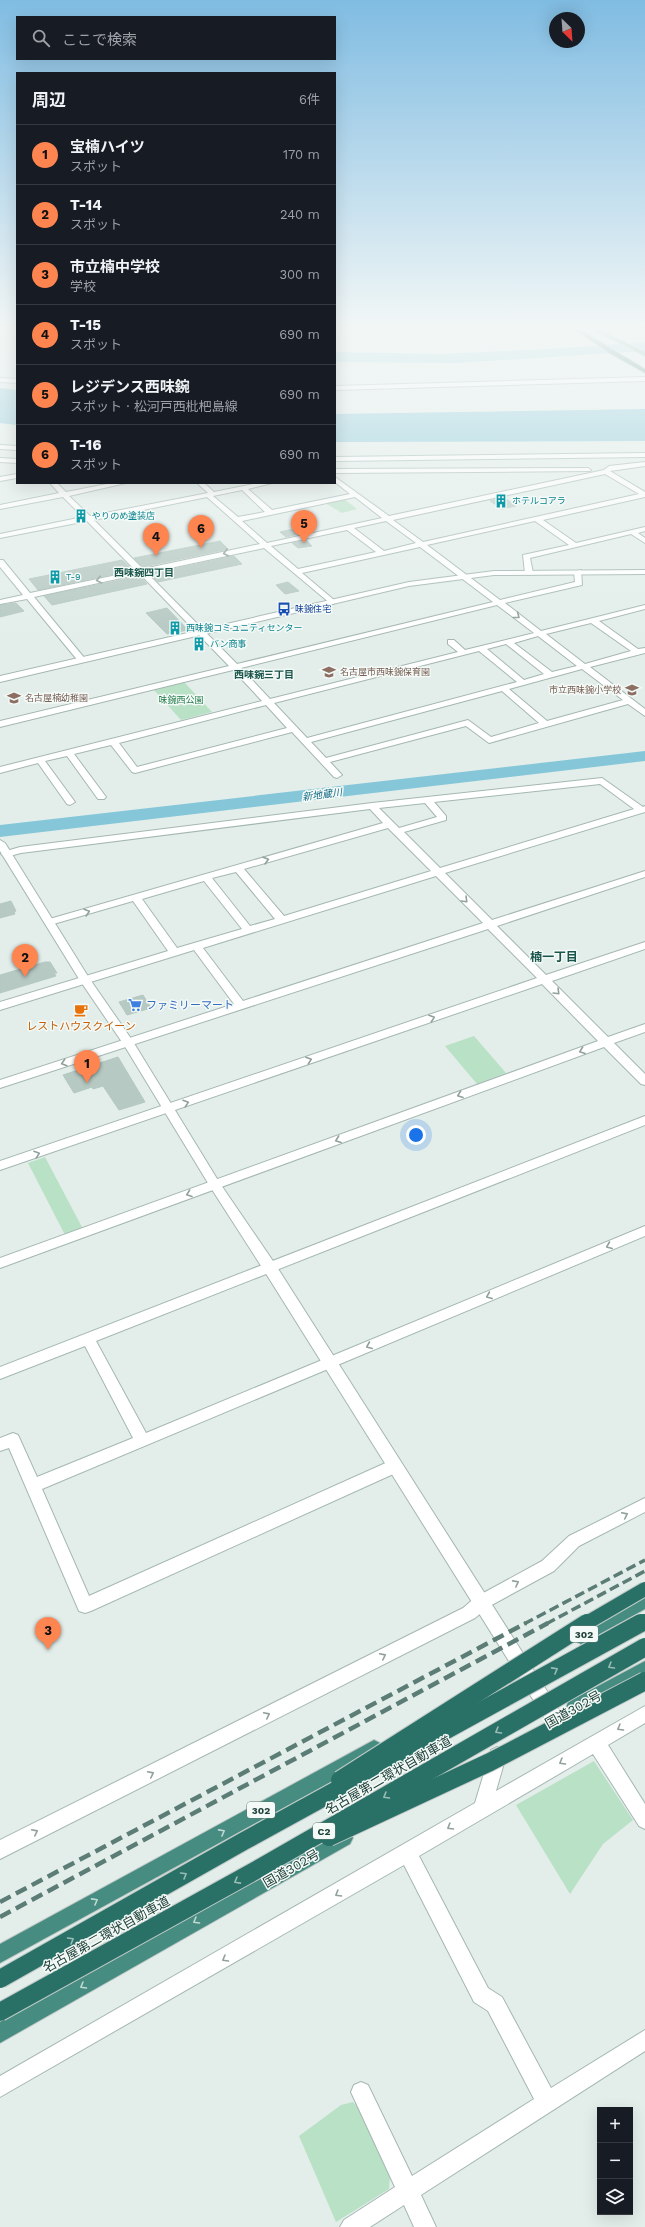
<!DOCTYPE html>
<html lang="ja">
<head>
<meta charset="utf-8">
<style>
	:root { --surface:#171b24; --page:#20242c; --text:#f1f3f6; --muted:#9ea1a6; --line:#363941; --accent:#ff8550 }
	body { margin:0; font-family:"Work Sans","Noto Sans JP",sans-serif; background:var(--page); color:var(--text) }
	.controls { position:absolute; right:12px; bottom:12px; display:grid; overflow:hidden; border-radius:0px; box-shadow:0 4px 16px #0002 }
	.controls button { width:36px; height:36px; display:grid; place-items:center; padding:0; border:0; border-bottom:1px solid var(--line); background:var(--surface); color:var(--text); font:20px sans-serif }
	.compass { position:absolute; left:549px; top:12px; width:36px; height:36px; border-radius:50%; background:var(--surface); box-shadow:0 4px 16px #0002; rotate:155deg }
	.you { position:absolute; left:416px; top:1135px; width:14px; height:14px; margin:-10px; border:3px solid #fff; border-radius:50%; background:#1a73e8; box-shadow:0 0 0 6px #1a73e833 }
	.badge { display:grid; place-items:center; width:26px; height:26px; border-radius:50%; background:var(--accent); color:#111; font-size:13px; font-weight:700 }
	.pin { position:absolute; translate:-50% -33px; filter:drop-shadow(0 1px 2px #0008) }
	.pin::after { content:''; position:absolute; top:21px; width:14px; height:12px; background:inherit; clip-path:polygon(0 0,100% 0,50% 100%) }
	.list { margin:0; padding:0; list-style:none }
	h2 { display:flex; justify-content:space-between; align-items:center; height:52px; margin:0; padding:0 16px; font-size:17px }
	h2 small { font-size:13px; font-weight:400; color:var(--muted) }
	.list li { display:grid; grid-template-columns:26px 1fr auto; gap:12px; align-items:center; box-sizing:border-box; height:60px; padding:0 16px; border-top:1px solid var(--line) }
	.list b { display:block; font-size:15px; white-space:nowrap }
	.list p { margin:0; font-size:13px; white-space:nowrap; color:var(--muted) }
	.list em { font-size:13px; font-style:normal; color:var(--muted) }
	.icon { flex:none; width:22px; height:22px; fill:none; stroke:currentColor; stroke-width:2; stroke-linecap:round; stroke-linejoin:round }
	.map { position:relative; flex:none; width:645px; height:2227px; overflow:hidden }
	.search { position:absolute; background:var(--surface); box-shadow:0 4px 16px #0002; left:16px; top:16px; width:320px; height:44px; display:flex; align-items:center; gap:10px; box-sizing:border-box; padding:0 14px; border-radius:0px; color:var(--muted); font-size:15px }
	.panel { position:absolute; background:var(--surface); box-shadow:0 4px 16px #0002; left:16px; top:72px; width:320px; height:412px; border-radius:0px }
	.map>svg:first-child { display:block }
	.green { fill:#b9e1c6 }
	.water { fill:#85c7d9 }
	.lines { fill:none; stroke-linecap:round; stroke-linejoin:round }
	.river { fill:#85c7d9; fill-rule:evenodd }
	.building { fill:#b7c9c3; stroke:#b4c8c1 }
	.minor-casing { stroke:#a5b7b2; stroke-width:2 }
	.tertiary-casing { stroke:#a5b7b2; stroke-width:2 }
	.secondary-casing { stroke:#a0bbb3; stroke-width:2 }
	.trunk-casing { stroke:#c1cac8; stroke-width:2 }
	.motorway-casing { stroke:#c1cac8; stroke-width:2 }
	.minor { fill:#fff; fill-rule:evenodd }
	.tertiary { fill:#fff; fill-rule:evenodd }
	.secondary { fill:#fff; fill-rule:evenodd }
	.trunk { fill:#468c80; fill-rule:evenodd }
	.motorway { fill:#297166; fill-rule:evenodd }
	.rail-far1 { stroke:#5b7d76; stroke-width:3.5; stroke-dasharray:10 4.5; stroke-linecap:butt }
	.rail { stroke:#5b7d76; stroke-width:4.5; stroke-dasharray:12 6; stroke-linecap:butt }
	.motorway-bridge-far1-casing { stroke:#c1cac8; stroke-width:16; stroke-linecap:butt }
	.motorway-bridge-casing { stroke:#c1cac8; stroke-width:20; stroke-linecap:butt }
	.motorway-bridge-far1 { stroke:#297166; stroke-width:14 }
	.motorway-bridge { stroke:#297166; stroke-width:18 }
	.oneway { stroke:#90a09c }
	.oneway2 { stroke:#99bcb6 }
	.oneway3 { stroke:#c0d9d3 }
	.labels { text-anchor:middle; stroke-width:3; stroke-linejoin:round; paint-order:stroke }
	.far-culture-label { font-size:9px; fill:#0d838f; stroke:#f4faf7; text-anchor:start }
	.far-transit-label { font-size:9px; fill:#164399; stroke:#f4faf7; text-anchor:start }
	.far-education-label { font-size:9px; fill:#785e54; stroke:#f4faf7; text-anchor:start }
	.far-park-label { font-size:9px; fill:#267d4d; stroke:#f4faf7 }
	.far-neighbourhood-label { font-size:10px; font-weight:bold; fill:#1a564b; stroke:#f4faf7 }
	.far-water-label { font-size:10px; font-style:italic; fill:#136b84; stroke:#f4faf7 }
	.shield { fill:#f4faf7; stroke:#607873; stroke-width:1 }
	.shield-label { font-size:10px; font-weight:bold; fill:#20413a }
	.shop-label { font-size:11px; fill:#366cbe; stroke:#f4faf7; text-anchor:start }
	.food-label { font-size:11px; fill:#c56008; stroke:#f4faf7 }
	.neighbourhood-label { font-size:12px; font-weight:bold; fill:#1a564b; stroke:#f4faf7 }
	.near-street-label { font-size:13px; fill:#20413a; stroke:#f4faf7 }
</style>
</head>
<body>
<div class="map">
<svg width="645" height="2227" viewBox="0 0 645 2227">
	<rect width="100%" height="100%" fill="#e3eeea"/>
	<g class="green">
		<polygon points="344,499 357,509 342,513 325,503"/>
		<polygon points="184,682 212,712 181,720 153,689"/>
		<polygon points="474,1036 506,1073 477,1084 445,1046"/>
		<polygon points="45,1157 83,1229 65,1235 28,1163"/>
		<polygon points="594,1761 633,1820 603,1844 570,1894 516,1805"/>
		<polygon points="353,2102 360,2109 390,2176 389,2189 336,2222 299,2136 341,2105"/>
	</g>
	<g class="water">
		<polygon points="645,342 645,351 457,363 335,362 335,352 441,354 548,349"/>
		<polygon points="0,388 17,390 17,425 0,423"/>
		<polygon points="645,409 645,441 335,442 335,414"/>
	</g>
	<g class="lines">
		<polygon class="river" points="645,751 645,761 0,837 0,825"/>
	</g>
	<g class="building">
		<polygon points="504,497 516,506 502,509 490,501"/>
		<polygon points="293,529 299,534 286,537 280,532"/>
		<polygon points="306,540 312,546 298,548 292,543"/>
		<polygon points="220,541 228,549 143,567 134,558"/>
		<polygon points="234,556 242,564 158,582 150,574"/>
		<polygon points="122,560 133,570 38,590 29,579"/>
		<polygon points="140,576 147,584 52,605 44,596"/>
		<polygon points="288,582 299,591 285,594 276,585"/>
		<polygon points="16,603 24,611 0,617 0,605"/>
		<polygon points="167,608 188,630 167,634 146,613"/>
		<polygon points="11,901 16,911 14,912 15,914 0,918 0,904"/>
		<polygon points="45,962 50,962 57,973 54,973 56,976 0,993 0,975"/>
		<polygon points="143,995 151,1008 127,1015 119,1002"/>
		<polygon points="118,1057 145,1102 119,1110 103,1086 93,1089 92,1087 74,1093 63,1075"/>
	</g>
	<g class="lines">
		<g class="minor-casing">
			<g id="minor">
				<polygon points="645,377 645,381 335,390 335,386"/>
				<polygon points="0,378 17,379 17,383 0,382"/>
				<polygon points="0,458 17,459 17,463 0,462"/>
				<path d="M645 462V466L610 471 645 492V497L543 520 576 543 645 527V531L638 533 645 538V543L631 534 530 558 533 573 529 575 525 573 523 555 569 545 535 521 427 545 500 600 575 582 574 572 581 570 582 585 505 603 541 631 645 605V609L599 621 638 649 645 648V653L590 667 645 709V716L628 704 489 743 466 726 330 762 342 775 337 778 334 777 292 732 135 773 132 772 111 745 74 754 106 797 104 799H98L67 756 45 761 75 802 70 805 67 804 38 763 0 773V767L262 701 233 670 0 727V721L229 666 140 574 34 597 86 660 79 662 27 599 0 604V600L23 595 0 567V560H3L30 593 136 571 87 521 0 538V534L83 517 63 497 0 509V505L59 493 50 483H57L66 492 112 483H126L69 496 90 516 208 493 197 483H204L214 492 259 483H272L248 489 272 510 350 494 335 482V477L389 516 604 470 609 466ZM605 474 639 494 423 542 393 520ZM242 490 265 512 238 517 213 496ZM207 497 260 544 143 569 94 520ZM355 497 382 518 267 543 242 521ZM386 521 416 543 384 551 354 528ZM347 530 376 552 298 569 271 546ZM420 547 493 602 237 664 147 573 264 548 331 604H334V600L302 573ZM497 605 534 633 465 650 454 640H448V644L458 652 270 699 241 668ZM591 623 631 651 585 664 546 634ZM538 636 577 666 552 672 514 643ZM506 644 544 674 524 680 487 649ZM479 651 517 682 307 738 274 703ZM582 669 623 700 547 721 509 689ZM502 691 539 723 491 737 468 720 326 758 311 742ZM266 705 287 728 137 767 119 743Z"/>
				<polygon points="588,468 591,470 590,471 335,473 335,469"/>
				<polygon points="17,474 17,478 0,481 0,477"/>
				<path d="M602 778 643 807 645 806V812L445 873 492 920 645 871V877L497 926 546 975 645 942V949L552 981 608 1037 645 1024V1032L614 1043 645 1074V1085L641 1084 604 1047 0 1268V1258L598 1041 542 984 0 1170V1161L537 978 488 929 0 1088V1080L234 1004 194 950 0 1010V1002L168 951 133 901 50 925 45 922 46 920 383 823 370 809 21 853 6 857 1 854 3 852 20 847 372 803ZM600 784 634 809 440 868 404 832 446 820V816L434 802ZM425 803 437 817 399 828 379 808ZM388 828 431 871 284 916 244 869ZM236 872 275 919 250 926 212 878ZM436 876 483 923 243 1001 203 948ZM204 881 242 929 177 948 142 899Z"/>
				<polygon points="645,1116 645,1125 96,1341 146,1433 645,1226 645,1236 42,1489 89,1596 390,1461 395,1460 400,1461 402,1466 400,1471 91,1611 85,1613 79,1611 9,1448 0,1451 0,1438 13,1433 18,1435 37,1477 133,1438 85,1346 0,1379 0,1367"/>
				<polygon points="645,1498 645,1512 579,1546 554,1571 488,1607 475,1618 0,1859 0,1840 463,1608 476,1597 542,1561 569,1536"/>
				<polygon points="645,1706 645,1723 608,1745 645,1804 645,1829 639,1826 593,1754 419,1856 488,1988 502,1997 551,2088 645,2030 645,2051 421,2195 436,2227 414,2227 404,2205 370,2227 340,2227 344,2220 395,2187 351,2092 354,2085 361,2082 368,2085 412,2176 534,2099 488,2011 474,2002 404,1865 0,2097 0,2076 475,1803 491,1750 497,1747 503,1750 506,1756 496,1791"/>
			</g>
		</g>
		<g class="tertiary-casing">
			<g id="tertiary">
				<polygon points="645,570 645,574 494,575 409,586 0,682 0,676 409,582 494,571"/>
				<polygon points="0,840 5,843 89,978 132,1040 219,1182 275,1264 561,1713 563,1719 561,1725 555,1727 549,1725 265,1272 211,1188 124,1045 79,979 0,851"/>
			</g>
		</g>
		<g class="secondary-casing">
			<g id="secondary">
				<polygon points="0,445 17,446 17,450 0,449"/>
				<polygon points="645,453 645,457 335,461 335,457"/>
			</g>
		</g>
		<g class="trunk-casing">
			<g id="trunk">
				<polygon points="593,330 600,330 645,352 645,356"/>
				<polygon points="645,1594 645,1609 587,1641 581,1644 575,1641 573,1636 575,1631"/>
				<polygon points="645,1661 645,1678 580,1714 574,1716 568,1714 566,1708 568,1702"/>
				<polygon points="374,1740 380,1743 383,1749 380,1755 0,1963 0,1944"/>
				<polygon points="344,1829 350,1832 353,1838 350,1844 0,2043 0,2022"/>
			</g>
		</g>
		<g class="motorway-casing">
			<polygon id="motorway" points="575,330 581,330 645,369 645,373 609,353"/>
		</g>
		<use href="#minor" class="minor"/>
		<use href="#tertiary" class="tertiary"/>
		<use href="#secondary" class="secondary"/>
		<use href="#trunk" class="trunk"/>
		<use href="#motorway" class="motorway"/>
		<g class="rail-far1">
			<polyline points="524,1624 645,1560"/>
			<polyline points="546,1624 645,1571"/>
		</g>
		<g class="rail">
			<polyline points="0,1902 526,1623"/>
			<polyline points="0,1917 548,1623"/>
		</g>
		<g class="motorway-bridge-far1-casing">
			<g id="motorway-bridge-far1">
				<polyline points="585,1624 645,1589"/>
				<polyline points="640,1624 645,1621"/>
			</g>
		</g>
		<g class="motorway-bridge-casing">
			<g id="motorway-bridge">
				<polyline points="340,1780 587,1623"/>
				<polyline points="329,1837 490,1762 645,1681"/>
				<polyline points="0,1979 244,1841 641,1623"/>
				<polyline points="0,2012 258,1869 645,1647"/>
			</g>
		</g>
		<use href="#motorway-bridge-far1" class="motorway-bridge-far1"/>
		<use href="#motorway-bridge" class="motorway-bridge"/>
	</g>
	<defs><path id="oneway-chevron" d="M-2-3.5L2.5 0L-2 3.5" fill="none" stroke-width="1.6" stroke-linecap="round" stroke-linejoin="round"/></defs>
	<g class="oneway">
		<use href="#oneway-chevron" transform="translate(226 553) rotate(168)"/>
		<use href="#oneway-chevron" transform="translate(99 580) rotate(168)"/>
		<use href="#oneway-chevron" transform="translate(517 616) rotate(38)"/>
		<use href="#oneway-chevron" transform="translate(266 860) rotate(-16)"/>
		<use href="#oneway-chevron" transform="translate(465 900) rotate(45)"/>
		<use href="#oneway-chevron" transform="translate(87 912) rotate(-16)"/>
		<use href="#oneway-chevron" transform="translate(557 992) rotate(45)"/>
		<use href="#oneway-chevron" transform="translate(432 1018) rotate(-19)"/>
		<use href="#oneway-chevron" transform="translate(582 1051) rotate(160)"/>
		<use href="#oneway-chevron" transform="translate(309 1060) rotate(-19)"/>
		<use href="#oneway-chevron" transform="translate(64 1063) rotate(162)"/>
		<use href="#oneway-chevron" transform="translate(460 1095) rotate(160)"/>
		<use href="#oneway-chevron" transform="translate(186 1103) rotate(-19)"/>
		<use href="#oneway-chevron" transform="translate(338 1140) rotate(160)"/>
		<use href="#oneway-chevron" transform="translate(37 1154) rotate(-19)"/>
		<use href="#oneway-chevron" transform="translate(189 1194) rotate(160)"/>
		<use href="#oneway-chevron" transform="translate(609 1246) rotate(157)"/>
		<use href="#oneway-chevron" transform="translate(489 1296) rotate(157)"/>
		<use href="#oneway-chevron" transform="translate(369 1346) rotate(157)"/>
		<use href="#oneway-chevron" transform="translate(625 1515) rotate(-26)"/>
		<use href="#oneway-chevron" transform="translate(516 1583) rotate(-28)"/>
		<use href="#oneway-chevron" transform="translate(383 1656) rotate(-27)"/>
		<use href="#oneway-chevron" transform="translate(267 1715) rotate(-27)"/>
		<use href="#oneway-chevron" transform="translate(620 1728) rotate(150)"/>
		<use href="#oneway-chevron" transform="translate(562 1762) rotate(150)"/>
		<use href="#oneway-chevron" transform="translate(151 1774) rotate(-27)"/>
		<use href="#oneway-chevron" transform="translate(450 1827) rotate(149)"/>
		<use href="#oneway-chevron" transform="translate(35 1832) rotate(-27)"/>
		<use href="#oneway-chevron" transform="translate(338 1894) rotate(149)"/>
		<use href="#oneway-chevron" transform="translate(225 1959) rotate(150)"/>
	</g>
	<g class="oneway2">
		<use href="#oneway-chevron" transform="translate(611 1666) rotate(150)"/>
		<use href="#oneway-chevron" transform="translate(555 1670) rotate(-29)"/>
		<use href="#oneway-chevron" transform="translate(498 1731) rotate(150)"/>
		<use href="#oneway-chevron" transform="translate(386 1796) rotate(150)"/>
		<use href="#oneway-chevron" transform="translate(184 1875) rotate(-30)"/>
		<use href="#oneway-chevron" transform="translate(237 1881) rotate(151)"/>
		<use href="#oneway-chevron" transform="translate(71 1940) rotate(-30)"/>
	</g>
	<g class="oneway3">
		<use href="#oneway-chevron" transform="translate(222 1832) rotate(-29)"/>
		<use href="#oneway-chevron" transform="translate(95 1901) rotate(-29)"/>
		<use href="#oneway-chevron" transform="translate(196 1921) rotate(150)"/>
		<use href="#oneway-chevron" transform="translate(83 1986) rotate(150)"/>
	</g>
	<linearGradient id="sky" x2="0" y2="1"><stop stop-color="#80bce2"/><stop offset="0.51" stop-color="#f2f7f6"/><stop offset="1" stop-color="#f2f7f6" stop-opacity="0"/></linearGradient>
	<rect width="645" height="641" fill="url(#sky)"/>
	<defs>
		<g id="building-bare" transform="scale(1.08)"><path d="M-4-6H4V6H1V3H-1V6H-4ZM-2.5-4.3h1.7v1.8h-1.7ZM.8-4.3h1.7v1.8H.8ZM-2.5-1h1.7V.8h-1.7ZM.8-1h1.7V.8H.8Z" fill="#0f9aa8" stroke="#f4faf7" stroke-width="2.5" paint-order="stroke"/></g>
		<g id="bus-bare" transform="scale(1.08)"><path d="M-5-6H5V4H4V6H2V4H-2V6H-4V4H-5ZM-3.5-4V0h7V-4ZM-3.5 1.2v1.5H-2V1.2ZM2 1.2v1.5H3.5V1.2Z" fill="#1a4fb4" stroke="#f4faf7" stroke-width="2.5" paint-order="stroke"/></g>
		<g id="school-bare" transform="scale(1.08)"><path d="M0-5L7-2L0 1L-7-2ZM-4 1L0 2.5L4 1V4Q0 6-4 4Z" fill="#8d6e63" stroke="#f4faf7" stroke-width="2.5" paint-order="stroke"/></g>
		<g id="supermarket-bare" transform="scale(1.08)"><path d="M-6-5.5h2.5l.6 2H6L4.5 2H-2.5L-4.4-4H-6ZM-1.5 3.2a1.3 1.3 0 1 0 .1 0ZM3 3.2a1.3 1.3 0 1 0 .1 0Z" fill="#3f7fe0" stroke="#f4faf7" stroke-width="2.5" paint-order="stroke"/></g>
		<g id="cafe-bare" transform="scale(1.08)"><path d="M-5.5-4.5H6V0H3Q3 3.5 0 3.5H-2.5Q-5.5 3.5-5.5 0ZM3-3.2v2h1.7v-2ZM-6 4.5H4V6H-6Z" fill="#e8710a" stroke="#f4faf7" stroke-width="2.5" paint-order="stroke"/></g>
	</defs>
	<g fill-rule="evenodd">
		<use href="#building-bare" x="501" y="501"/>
		<use href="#building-bare" x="81" y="516"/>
		<use href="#building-bare" x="55" y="577"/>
		<use href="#bus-bare" x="284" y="609"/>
		<use href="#building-bare" x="175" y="628"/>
		<use href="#building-bare" x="199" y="644"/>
		<use href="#school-bare" x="329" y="672"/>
		<use href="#school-bare" x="632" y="690"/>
		<use href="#school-bare" x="14" y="698"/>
		<use href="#supermarket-bare" x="135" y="1005"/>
		<use href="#cafe-bare" x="81" y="1010"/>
	</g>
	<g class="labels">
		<g class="far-culture-label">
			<text x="512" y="504">ホテルコアラ</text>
			<text x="92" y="519">やりのめ塗装店</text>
			<text x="66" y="580">T-9</text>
			<text x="186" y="631">西味鋺コミュニティセンター</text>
			<text x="210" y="647">バン商事</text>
		</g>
		<g class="far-transit-label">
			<text x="295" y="612">味鋺住宅</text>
		</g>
		<g class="far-education-label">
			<text x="340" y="675">名古屋市西味鋺保育園</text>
			<text x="621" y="693" text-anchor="end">市立西味鋺小学校</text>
			<text x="25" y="701">名古屋楠幼稚園</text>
		</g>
		<g class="far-park-label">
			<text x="181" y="703">味鋺西公園</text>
		</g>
		<g class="far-neighbourhood-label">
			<text x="144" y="576">西味鋺四丁目</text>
			<text x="264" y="678">西味鋺三丁目</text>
		</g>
		<g class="far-water-label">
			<text transform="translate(322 794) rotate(-7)" y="4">新地蔵川</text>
		</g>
		<g class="shield">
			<rect x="570" y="1626" width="28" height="16" rx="3"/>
			<rect x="247" y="1802" width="28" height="16" rx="3"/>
			<rect x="313" y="1823" width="22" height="16" rx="3"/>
		</g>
		<g class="shield-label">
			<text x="584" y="1638">302</text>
			<text x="261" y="1814">302</text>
			<text x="324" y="1835">C2</text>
		</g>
		<g class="shop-label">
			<text x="146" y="1009">ファミリーマート</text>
		</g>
		<g class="food-label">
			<text x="81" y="1030">レストハウスクイーン</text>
		</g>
		<g class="neighbourhood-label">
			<text x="554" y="961">楠一丁目</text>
		</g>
		<g class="near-street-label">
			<text transform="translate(573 1709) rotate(-29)" y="5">国道302号</text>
			<text transform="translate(388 1775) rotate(-30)" y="5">名古屋第二環状自動車道</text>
			<text transform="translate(291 1868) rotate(-30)" y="5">国道302号</text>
			<text transform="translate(106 1934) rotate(-29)" y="5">名古屋第二環状自動車道</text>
		</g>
	</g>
</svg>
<div class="controls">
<button>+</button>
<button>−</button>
<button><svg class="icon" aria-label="layers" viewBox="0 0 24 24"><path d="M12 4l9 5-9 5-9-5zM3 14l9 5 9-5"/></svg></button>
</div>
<svg class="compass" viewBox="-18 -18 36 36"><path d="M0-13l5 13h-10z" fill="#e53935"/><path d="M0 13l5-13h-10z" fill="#9ea1a6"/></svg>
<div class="you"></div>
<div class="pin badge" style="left:87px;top:1083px">1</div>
<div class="pin badge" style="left:25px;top:977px">2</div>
<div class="pin badge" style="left:48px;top:1650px">3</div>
<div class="pin badge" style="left:156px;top:556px">4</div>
<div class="pin badge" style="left:304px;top:543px">5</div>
<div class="pin badge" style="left:201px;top:548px">6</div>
<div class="search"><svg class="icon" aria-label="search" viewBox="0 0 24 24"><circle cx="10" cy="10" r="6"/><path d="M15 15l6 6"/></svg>ここで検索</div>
<section class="panel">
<h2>周辺<small>6件</small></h2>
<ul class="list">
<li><span class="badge">1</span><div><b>宝楠ハイツ</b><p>スポット</p></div><em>170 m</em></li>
<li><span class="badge">2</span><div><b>T-14</b><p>スポット</p></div><em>240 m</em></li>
<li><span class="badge">3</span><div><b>市立楠中学校</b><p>学校</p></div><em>300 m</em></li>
<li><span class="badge">4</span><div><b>T-15</b><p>スポット</p></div><em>690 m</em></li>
<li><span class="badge">5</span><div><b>レジデンス西味鋺</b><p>スポット · 松河戸西枇杷島線</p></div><em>690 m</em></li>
<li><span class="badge">6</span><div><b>T-16</b><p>スポット</p></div><em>690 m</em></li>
</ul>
</section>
</div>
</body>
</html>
